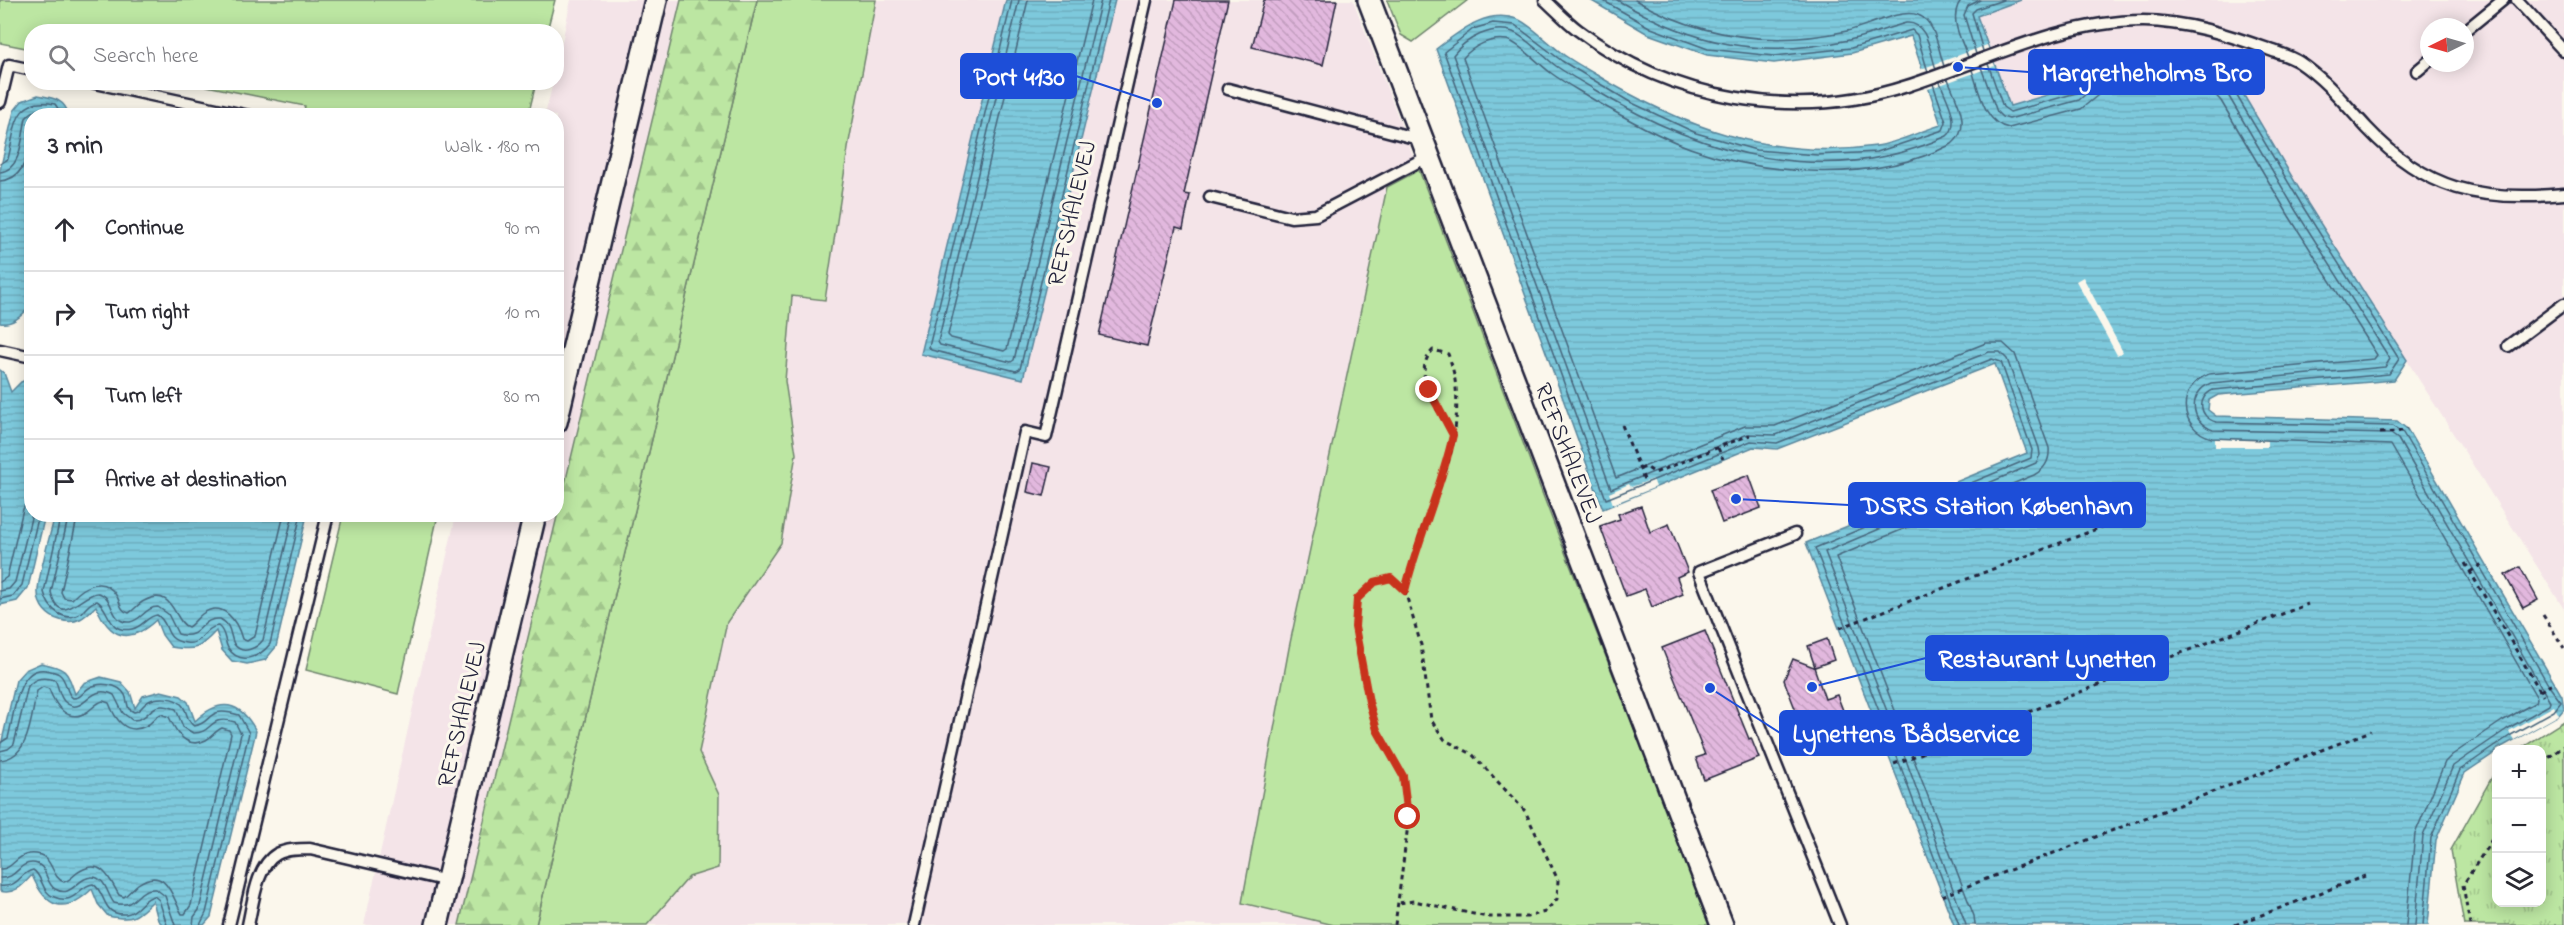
<!DOCTYPE html>
<html lang="en">
<head>
<meta charset="utf-8">
<style>
	:root { --surface:#fff; --page:#f2f2f3; --text:#2b2b33; --muted:#7c7c81; --line:#e1e1e2 }
	body { margin:0; font-family:"Indie Flower",sans-serif; background:var(--page); color:var(--text) }
	.controls { position:absolute; right:18px; bottom:18px; display:grid; overflow:hidden; border-radius:12px; box-shadow:0 3px 15px #0003 }
	.controls button { width:54px; height:54px; display:grid; place-items:center; padding:0; border:0; border-bottom:2px solid var(--line); background:var(--surface); color:var(--text); font:30px sans-serif }
	.compass { position:absolute; left:2420px; top:18px; width:54px; height:54px; border-radius:50%; background:var(--surface); box-shadow:0 3px 15px #0003; rotate:265deg }
	.stop { position:absolute; width:18px; height:18px; margin:-14px; border:4px solid #c8321e; border-radius:50%; background:#fff }
	.stop.end { background:#c8321e; border-color:#fff; box-shadow:0 2px 6px #0008 }
	.list { margin:0; padding:0; list-style:none }
	h2 { display:flex; justify-content:space-between; align-items:center; height:78px; margin:0; padding:0 24px; font-size:26px }
	h2 small { font-size:20px; font-weight:400; color:var(--muted) }
	.list li { display:grid; grid-template-columns:39px 1fr auto; gap:18px; align-items:center; box-sizing:border-box; height:84px; padding:0 24px; border-top:2px solid var(--line) }
	.list b { display:block; font-size:22px; white-space:nowrap }
	.list em { font-size:20px; font-style:normal; color:var(--muted) }
	.icon { flex:none; width:33px; height:33px; fill:none; stroke:currentColor; stroke-width:2; stroke-linecap:round; stroke-linejoin:round }
	.map { position:relative; flex:none; width:2564px; height:925px; overflow:hidden }
	.search { position:absolute; background:var(--surface); box-shadow:0 3px 15px #0003; left:24px; top:24px; width:540px; height:66px; display:flex; align-items:center; gap:15px; box-sizing:border-box; padding:0 21px; border-radius:24px; color:var(--muted); font-size:22px }
	.panel { position:absolute; background:var(--surface); box-shadow:0 3px 15px #0003; left:24px; top:108px; width:540px; height:414px; border-radius:24px }
	.map>svg:first-child { display:block }
	.built { fill:#f4e4e8; fill-rule:evenodd }
	.grass { fill:#bce6a2; stroke:#6f846e; stroke-width:1.5 }
	.forest { fill:url(#forest-firs); stroke:#6f846e; stroke-width:1.5 }
	.park { fill:url(#park-tufts); stroke:#6f846e; stroke-width:1.5 }
	.water { fill:url(#water-rules); stroke:#59869c; stroke-width:1.5 }
	.pier { fill:#fbf7ec }
	.lines { fill:none; stroke-linecap:round; stroke-linejoin:round }
	.shore { stroke:#46657b; stroke-width:1.5 }
	.building { fill:url(#building-back-hatch); stroke:#22223b; stroke-width:1.5 }
	.lane-casing { stroke:#22223b; stroke-width:15 }
	.street-casing { stroke:#22223b; stroke-width:26 }
	.path { stroke:#22223b; stroke-width:3; stroke-dasharray:4.5 4.5; stroke-linecap:butt }
	.lane { stroke:#fbf7ec; stroke-width:10 }
	.street { stroke:#fbf7ec; stroke-width:21 }
	.route { stroke:#c8321e; stroke-width:8 }
	.labels { text-anchor:middle; stroke-width:6; stroke-linejoin:round; paint-order:stroke }
	.street-label { font-size:24px; fill:#22223b; stroke:#fbf7ec }
	.leader { fill:none; stroke:#1d4ed8; stroke-width:2 }
	.callout-dot { fill:#1d4ed8; stroke:#fbf7ec; stroke-width:2 }
	.callout { fill:#1d4ed8; stroke:#1d4ed8; stroke-width:2 }
	.callout-label { font-size:26px; text-anchor:middle; font-weight:bold; fill:#fff }
</style>
</head>
<body>
<div class="map">
<svg width="2564" height="925" viewBox="0 0 2564 925">
	<defs>
		<pattern id="forest-firs" width="22" height="20" patternUnits="userSpaceOnUse" patternTransform="scale(1.5)"><rect width="22" height="20" fill="#bce6a2"/><path d="M5 1l3.5 6h-7zM16 11l3.5 6h-7z" fill="#a1c58c"/></pattern>
		<pattern id="park-tufts" width="24" height="20" patternUnits="userSpaceOnUse" patternTransform="scale(1.5)"><rect width="24" height="20" fill="#bce6a2"/><path d="M3 7l-1-3M5 7V3M7 7l1-3M15 17l-1-3M17 17v-4M19 17l1-3" fill="none" stroke="#a1c58c"/></pattern>
		<pattern id="water-rules" width="6" height="5" patternUnits="userSpaceOnUse" patternTransform="scale(1.5)"><rect width="6" height="5" fill="#7dc9dc"/><path d="M0 2.5h6" fill="none" stroke="#6cacbe"/></pattern>
		<pattern id="building-back-hatch" width="6" height="6" patternUnits="userSpaceOnUse" patternTransform="scale(1.5)"><rect width="6" height="6" fill="#e2b8de"/><path d="M-1 5l2 2M0 0l6 6M5-1l2 2" fill="none" stroke="#c29ebf"/></pattern>
	</defs>
	<rect width="100%" height="100%" fill="#fbf7ec"/>
	<filter id="ink" filterUnits="userSpaceOnUse"><feTurbulence type="fractalNoise" baseFrequency=".0167" numOctaves="2"/><feDisplacementMap in="SourceGraphic" scale="12" xChannelSelector="R" yChannelSelector="G"/><feConvolveMatrix kernelMatrix="1 2 1 2 8 2 1 2 1" color-interpolation-filters="sRGB"/></filter>
	<g filter="url(#ink)">
		<g class="built">
			<polygon points="571,0 1353,0 1710,925 364,925 456,515 556,514 556,116 545,115 553,83 556,82 557,65"/>
			<path d="M2021 0H2564V609L2308 204 2239 87 2222 68 2184 60 2097 66 2074 87 2009 106 1977 15ZM2429 27H2465V63H2429Z"/>
		</g>
		<g class="grass">
			<polygon points="0,0 555,0 547,31 32,32 31,49 0,43"/>
			<polygon points="757,0 876,0 849,142 825,300 792,296 785,381 796,454 781,543 727,622 699,752 719,795 718,868 689,877 647,925 536,925"/>
			<polygon points="1387,0 1468,0 1413,42 1401,35"/>
			<polygon points="192,83 536,83 528,116 303,115 305,106"/>
			<polygon points="1419,170 1554,524 1711,925 1334,925 1242,903 1289,648 1387,187"/>
			<polygon points="343,515 438,515 398,694 306,670"/>
		</g>
		<polygon class="forest" points="681,0 757,0 536,925 459,925"/>
		<polygon class="park" points="2564,721 2564,925 2464,925 2451,850 2496,770 2496,902 2542,902 2542,750 2520,749"/>
		<g class="water">
			<polygon points="1006,0 1115,0 1023,379 921,354"/>
			<path d="M1590 0H2021L1977 16 2010 106 2074 87 2097 66 2128 58 2184 60 2221 68 2239 87 2308 204 2407 360 2394 380 2218 395 2209 400 2208 410 2216 416 2397 421 2407 429 2562 696 2564 709 2559 715 2496 750V752L2465 773 2436 840 2428 925H1954L1806 543 2027 453 1995 364 1777 449 1753 447 1603 509 1436 49C1459 32 1486 8 1517 19 1529 23 1553 47 1564 55 1574 62 1585 68 1595 74 1682 127 1773 161 1876 146 1897 143 1920 131 1941 125L1911 36 1852 53 1774 63 1707 55 1648 34Z"/>
			<path d="M38 95C54 98 64 99 69 115L32 116 31 310 30 307C21 316 13 325 0 323V170L14 111 22 101Z"/>
			<polygon points="0,370 4,373 11,392 21,382 31,378 32,514 45,515 28,588 17,601 0,605"/>
			<path d="M55 515H307L276 647 265 660 247 664 232 661 222 650 216 631C199 649 196 651 171 647L162 635 156 620C129 645 110 639 96 606 85 617 77 625 60 620 48 617 38 606 38 593 37 579 51 532 55 515Z"/>
			<path d="M41 663C66 668 67 670 75 694L84 683 101 677 121 682 130 692 135 708 143 696 161 691 181 696 188 702 195 721C220 697 240 701 256 731L211 917 204 925H163L158 920 153 901C136 918 132 921 108 916L98 904 92 889C65 915 46 909 32 875 23 885 15 895 0 891V749L16 680 25 670Z"/>
		</g>
		<g class="pier">
			<polygon points="1987,45 1995,66 1928,89 1921,69"/>
			<polygon points="2083,277 2123,352 2117,355 2076,281"/>
			<polygon points="2215,439 2267,440 2267,447 2215,447"/>
			<polygon points="1653,479 1656,487 1613,504 1609,493 1629,484 1631,487"/>
			<polygon points="2554,706 2559,715 2514,740 2509,731"/>
		</g>
		<g class="lines">
			<g class="shore">
				<polyline points="1012,0 929,347 931,350 1016,371 1020,369 1109,0"/>
				<polyline points="1019,0 938,342 940,345 1011,362 1014,360 1101,0"/>
				<polyline points="1028,0 948,335 951,338 1004,351 1007,349 1092,0"/>
				<polyline points="1602,0 1651,28 1708,49 1774,56 1851,48 1912,30 1917,35 1928,72"/>
				<path d="M1617 0C1694 45 1761 59 1849 40 1868 36 1887 28 1906 23 1928 21 1930 53 1936 69"/>
				<path d="M1635 0C1701 38 1773 47 1847 31 1866 27 1901 8 1918 15 1936 21 1938 50 1944 66"/>
				<path d="M1961 0C1948 18 1961 39 1968 57"/>
				<polyline points="1983,51 1972,13 1976,9 2003,0"/>
				<polyline points="1976,54 1964,15 1968,6 1980,0"/>
				<path d="M1988 64 2003 107 2010 112 2076 93 2100 72 2128 64 2184 66 2218 73 2234 91 2303 207 2399 359 2389 374 2213 390C2197 397 2198 417 2216 422L2393 426 2403 433 2549 686 2561 702 2554 711 2511 735 2460 770 2431 838 2423 925"/>
				<path d="M1981 67 1997 112 2002 117 2009 119 2079 100 2104 78 2129 72 2183 73 2213 80 2228 95 2296 211 2390 359 2385 367 2211 383C2188 392 2189 422 2213 430L2391 434 2398 439 2550 702 2549 705 2507 729 2453 766 2423 836 2415 925"/>
				<path d="M1972 70C1979 90 1984 124 2009 128L2081 109 2108 87 2130 81 2182 82 2209 88 2221 101 2289 216 2377 355 2374 359 2209 374C2176 386 2178 429 2212 438L2391 445 2537 698 2536 702 2502 721 2452 755 2445 762 2415 834 2406 925"/>
				<path d="M1948 79C1956 99 1973 127 1952 144 1876 183 1769 177 1690 148 1655 135 1621 116 1589 97 1576 89 1563 82 1551 73 1540 65 1519 43 1507 40 1491 37 1473 46 1463 58L1616 478 1745 426H1775L1986 343H2003L2015 354 2049 448C2050 460 2045 469 2034 475L1836 557 1974 916 1975 925"/>
				<path d="M1940 82C1945 97 1962 123 1947 136 1828 190 1702 155 1595 90 1582 82 1569 75 1556 66 1544 57 1527 38 1513 32 1493 24 1465 39 1453 55L1611 489 1748 434 1776 435 1989 352H2000L2007 359 2039 448 2040 455 2036 463 1825 552 1906 760 1966 925"/>
				<polyline points="1933,84 1946,122 1943,130 1877,152 1817,155 1756,150 1696,133 1630,102 1562,61 1515,25 1493,23 1473,29 1444,52 1606,499 1751,441 1777,443 1992,359 2001,362 2032,450 2031,458 1815,548 1899,762 1959,925"/>
				<path d="M0 164 8 159C16 128 13 96 55 104L63 116"/>
				<path d="M0 172C22 170 22 135 26 118 33 109 47 105 55 116"/>
				<path d="M0 181C26 179 27 154 32 134"/>
				<path d="M61 514 44 592C48 609 65 625 82 612 88 607 89 602 97 601 110 608 107 634 132 629 143 627 147 616 157 615 171 623 162 640 186 643 202 646 204 627 218 626 226 632 224 641 228 648 240 666 260 657 270 644L301 514"/>
				<path d="M69 514 51 592C60 631 84 591 98 593 115 596 109 624 130 622 142 620 145 607 158 607L168 614 178 634C202 641 199 617 220 619 232 625 229 634 234 644 242 656 257 648 263 640L293 514"/>
				<path d="M78 514 61 592 64 598 72 599C84 586 103 575 116 595 121 602 119 610 129 613 134 610 138 604 144 601 174 585 174 623 188 627 193 624 197 618 202 614 223 599 237 621 242 639L247 641 255 636 284 514"/>
				<polyline points="0,582 7,577 23,509 32,497"/>
				<polyline points="0,591 9,589 15,582 32,514"/>
				<polyline points="0,599 13,596 22,585 39,514"/>
				<path d="M0 743 8 738C14 718 16 665 46 670 51 671 56 672 59 674 68 681 65 693 73 698 82 698 82 692 89 688 99 682 118 683 125 695 127 699 127 705 129 709L134 712C142 711 142 704 149 701 157 696 176 697 182 705 188 712 186 721 194 726 214 723 205 705 239 715L249 733 206 913 200 925"/>
				<path d="M0 751 8 749 14 744 28 686C36 677 44 677 55 680 59 687 59 697 65 702 80 715 87 694 100 692 105 691 110 693 114 695L123 713 132 720C154 720 146 698 176 709L183 727 193 733C213 734 208 714 235 722L241 734 199 910 194 917 193 925"/>
				<path d="M0 760C31 758 31 714 37 691L43 687 49 689C55 705 67 724 87 712 93 708 96 703 103 701L109 703C115 719 126 736 146 726 152 723 155 717 161 714L169 717C176 732 186 750 206 740 212 737 215 731 222 728L229 730 231 734 191 905 185 914H182C173 900 167 864 138 884 133 888 129 893 124 897L119 895C110 880 103 858 80 871 74 874 71 880 64 882 49 877 55 851 29 854 16 855 12 870 0 869"/>
				<path d="M0 878C17 879 18 863 32 863 48 863 44 882 55 889 72 899 77 877 92 877 106 877 107 895 114 903 138 910 135 887 156 889L165 896 175 925"/>
				<path d="M0 886C19 888 19 873 33 870 43 876 41 892 54 897 76 906 77 886 93 884 107 893 101 916 126 914 139 912 142 898 154 896L159 900 167 925"/>
			</g>
		</g>
		<g class="building">
			<polygon points="1176,0 1228,0 1184,194 1190,195 1183,229 1176,227 1147,346 1099,335"/>
			<polygon points="1264,0 1337,0 1323,65 1252,47"/>
			<polygon points="1033,463 1051,467 1044,496 1027,492"/>
			<polygon points="1749,475 1761,508 1722,523 1710,490"/>
			<polygon points="1641,506 1650,532 1669,524 1688,572 1677,577 1683,594 1652,607 1645,589 1626,596 1600,526 1620,519 1618,514"/>
			<polygon points="2520,567 2538,600 2523,608 2505,575"/>
			<polygon points="1705,631 1749,739 1751,738 1759,758 1704,780 1696,758 1705,755 1662,648"/>
			<polygon points="1827,639 1834,660 1815,667 1808,646"/>
			<polygon points="1793,659 1814,667 1825,699 1837,695 1848,723 1794,746 1782,717 1796,711 1784,680"/>
		</g>
		<g class="lines">
			<g class="lane-casing">
				<g id="lane">
					<path d="M1545 0C1556 10 1566 21 1578 30 1670 100 1797 122 1907 86 1985 61 2060 21 2143 21 2185 21 2229 35 2268 49 2278 53 2290 56 2299 62 2326 80 2345 104 2367 128 2426 191 2481 202 2564 194"/>
					<polyline points="2517,0 2564,51"/>
					<polyline points="2465,31 2503,0"/>
					<polyline points="2417,71 2429,61"/>
					<polyline points="91,82 249,116"/>
					<polyline points="1228,89 1422,140"/>
					<polyline points="0,102 9,65 32,70"/>
					<polyline points="1210,197 1291,217 1316,215 1429,156"/>
					<polyline points="2508,346 2564,304"/>
					<polyline points="0,350 32,357"/>
					<polyline points="1795,534 1699,572 1840,925"/>
					<polyline points="229,925 328,514"/>
					<path d="M248 925C253 904 256 866 277 854 287 849 299 849 310 849L448 881"/>
					<polyline points="914,925 1025,432 1046,437 1146,0"/>
				</g>
			</g>
			<g class="street-casing">
				<g id="street">
					<polyline points="1369,0 1722,925"/>
					<polyline points="556,422 656,0"/>
					<polyline points="437,925 535,514"/>
				</g>
			</g>
			<g class="path">
				<polyline points="1622,425 1645,482"/>
				<polyline points="2380,433 2397,432 2407,429"/>
				<polyline points="1718,448 1723,459"/>
				<polyline points="1714,449 1750,435"/>
				<polyline points="1640,469 1646,467 1655,473 1709,451"/>
				<polyline points="2465,563 2543,696"/>
				<polyline points="2470,572 2485,562"/>
				<path d="M1405 591C1411 566 1418 541 1427 516 1432 502 1439 490 1443 477 1457 439 1463 392 1448 354L1433 350C1409 374 1440 412 1453 435"/>
				<polyline points="2543,615 2564,648"/>
				<polyline points="1840,628 2138,513"/>
				<polyline points="2540,691 2554,683"/>
				<polyline points="2542,763 2564,746"/>
				<polyline points="1894,764 2308,604"/>
				<polyline points="1942,896 2371,731"/>
				<polyline points="1395,925 1409,817 1403,776 1377,730 1369,702 1355,627 1357,599 1375,582 1391,578 1405,591 1421,645 1431,720 1445,740 1472,754 1525,811 1558,880 1557,899 1545,912 1527,917 1487,917 1414,901 1398,903"/>
				<polyline points="2235,925 2365,876"/>
				<polyline points="2470,925 2463,885 2496,833"/>
			</g>
			<use href="#lane" class="lane"/>
			<use href="#street" class="street"/>
		</g>
	</g>
	<g class="lines" filter="url(#ink)">
		<path class="route" d="M1408 817 1403 776 1377 730 1369 702 1355 627 1357 599 1375 582 1391 578 1405 591C1418 538 1441 489 1453 435L1429 390"/>
	</g>
	<g class="labels">
		<g class="street-label">
			<text transform="translate(1071 213) rotate(-77)" y="8">REFSHALEVEJ</text>
			<text transform="translate(1569 453) rotate(69)" y="8">REFSHALEVEJ</text>
			<text transform="translate(461 714) rotate(-77)" y="8">REFSHALEVEJ</text>
		</g>
	</g>
	<path class="leader" d="M1958 67L2029 72M1157 103L1076 76M1736 499L1849 505M1812 687L1926 658M1710 688L1780 733"/>
	<g class="callout-dot">
		<circle cx="1958" cy="67" r="6"/>
		<circle cx="1157" cy="103" r="6"/>
		<circle cx="1736" cy="499" r="6"/>
		<circle cx="1812" cy="687" r="6"/>
		<circle cx="1710" cy="688" r="6"/>
	</g>
	<g class="callout">
		<rect x="2029" y="50" width="235" height="44" rx="6"/>
		<rect x="961" y="54" width="115" height="44" rx="6"/>
		<rect x="1849" y="483" width="296" height="44" rx="6"/>
		<rect x="1926" y="636" width="242" height="44" rx="6"/>
		<rect x="1780" y="711" width="251" height="44" rx="6"/>
	</g>
	<g class="callout-label">
		<text x="2147" y="81">Margretheholms Bro</text>
		<text x="1019" y="85">Port 4130</text>
		<text x="1997" y="514">DSRS Station København</text>
		<text x="2047" y="667">Restaurant Lynetten</text>
		<text x="1906" y="742">Lynettens Bådservice</text>
	</g>
</svg>
<div class="controls">
<button>+</button>
<button>−</button>
<button><svg class="icon" aria-label="layers" viewBox="0 0 24 24"><path d="M12 4l9 5-9 5-9-5zM3 14l9 5 9-5"/></svg></button>
</div>
<svg class="compass" viewBox="-18 -18 36 36"><path d="M0-13l5 13h-10z" fill="#e53935"/><path d="M0 13l5-13h-10z" fill="#7c7c81"/></svg>
<div class="stop" style="left:1408px;top:817px"></div>
<div class="stop end" style="left:1429px;top:390px"></div>
<div class="search"><svg class="icon" aria-label="search" viewBox="0 0 24 24"><circle cx="10" cy="10" r="6"/><path d="M15 15l6 6"/></svg>Search here</div>
<section class="panel">
<h2>3 min<small>Walk · 180 m</small></h2>
<ul class="list">
<li><svg class="icon" aria-label="ahead" viewBox="0 0 24 24"><path d="M12 20V5M6 11l6-6 6 6"/></svg><div><b>Continue</b></div><em>90 m</em></li>
<li><svg class="icon" aria-label="right" viewBox="0 0 24 24"><path d="M7 20v-9h11M14 6l5 5-5 5"/></svg><div><b>Turn right</b></div><em>10 m</em></li>
<li><svg class="icon" aria-label="left" viewBox="0 0 24 24"><path d="M17 20v-9H6M10 6l-5 5 5 5"/></svg><div><b>Turn left</b></div><em>80 m</em></li>
<li><svg class="icon" aria-label="arrive" viewBox="0 0 24 24"><path d="M6 21V4h12l-3 4 3 4H6"/></svg><div><b>Arrive at destination</b></div></li>
</ul>
</section>
</div>
</body>
</html>
